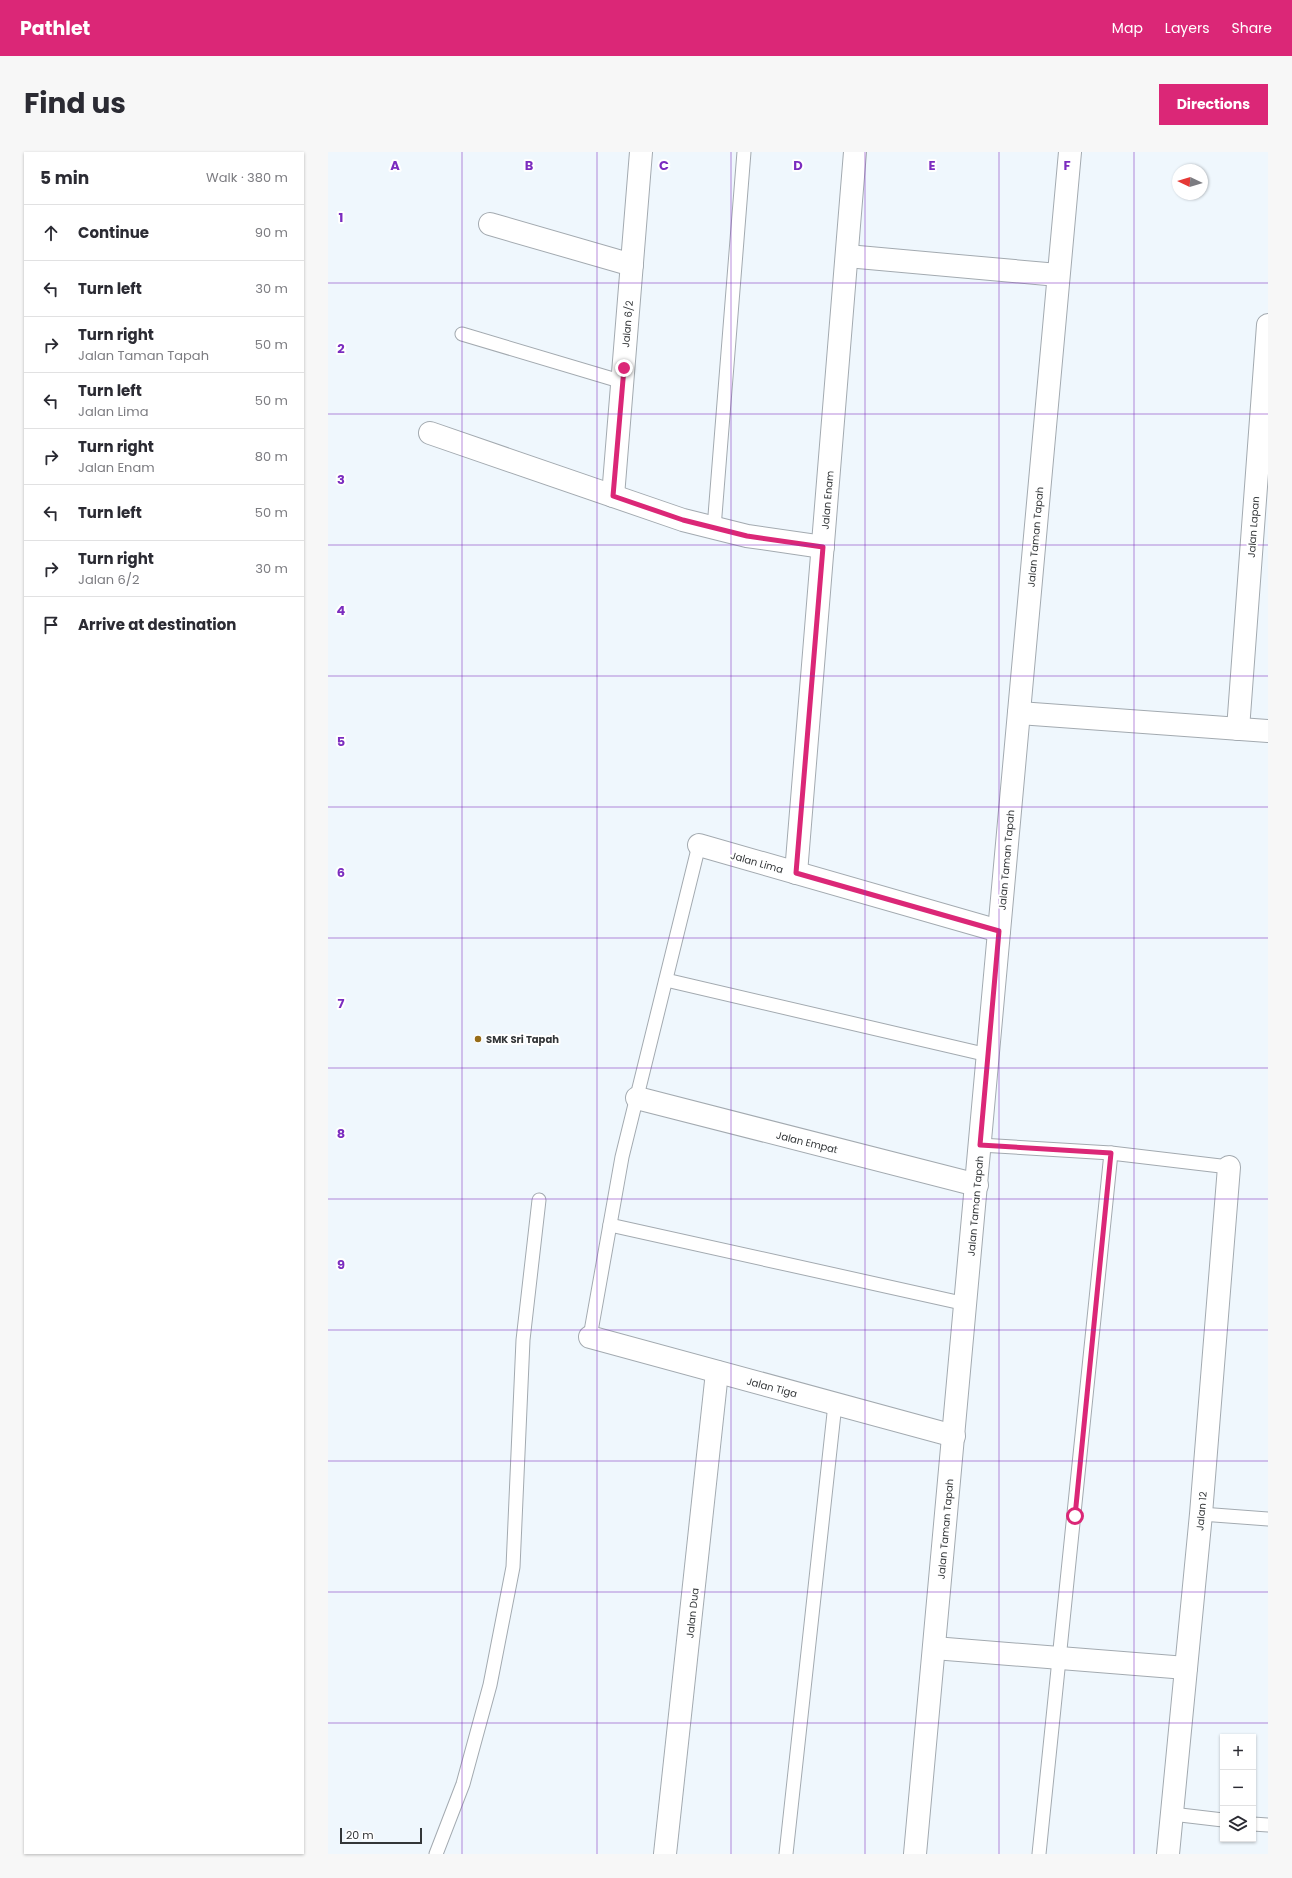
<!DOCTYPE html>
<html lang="en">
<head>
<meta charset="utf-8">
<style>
	:root { --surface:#fff; --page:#f7f7f7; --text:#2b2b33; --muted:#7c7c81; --line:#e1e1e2; --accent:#db2777 }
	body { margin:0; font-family:Poppins,sans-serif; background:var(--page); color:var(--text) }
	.controls { position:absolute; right:12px; bottom:12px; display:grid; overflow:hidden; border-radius:0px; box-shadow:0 1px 3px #0004 }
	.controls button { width:36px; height:36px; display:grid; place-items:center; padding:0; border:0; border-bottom:1px solid var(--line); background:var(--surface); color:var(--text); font:20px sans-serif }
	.compass { position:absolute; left:844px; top:12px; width:36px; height:36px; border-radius:50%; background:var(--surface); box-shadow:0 1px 3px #0004; rotate:274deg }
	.scale { position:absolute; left:12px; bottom:10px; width:82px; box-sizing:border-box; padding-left:4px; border:2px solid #333638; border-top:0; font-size:11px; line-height:14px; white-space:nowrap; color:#333638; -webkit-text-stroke:3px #fff; paint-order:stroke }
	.stop { position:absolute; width:12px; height:12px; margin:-9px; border:3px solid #db2777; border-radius:50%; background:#fff }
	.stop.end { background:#db2777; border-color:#fff; box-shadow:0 1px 4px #0008 }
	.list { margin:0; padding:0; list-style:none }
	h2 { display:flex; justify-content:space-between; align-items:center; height:52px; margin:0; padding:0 16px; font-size:17px }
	h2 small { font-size:13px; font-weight:400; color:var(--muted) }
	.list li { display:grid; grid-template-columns:26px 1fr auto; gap:12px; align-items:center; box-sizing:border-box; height:56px; padding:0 16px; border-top:1px solid var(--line) }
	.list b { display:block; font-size:15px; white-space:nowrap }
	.list p { margin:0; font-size:13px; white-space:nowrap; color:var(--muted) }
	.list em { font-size:13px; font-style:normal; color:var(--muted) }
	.icon { flex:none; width:22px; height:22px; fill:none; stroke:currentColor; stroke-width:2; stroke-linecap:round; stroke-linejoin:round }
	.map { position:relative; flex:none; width:940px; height:1702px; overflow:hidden; border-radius:0px }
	header { display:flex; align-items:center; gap:24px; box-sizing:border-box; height:56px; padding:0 20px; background:var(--accent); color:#fff }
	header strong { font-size:19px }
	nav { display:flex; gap:22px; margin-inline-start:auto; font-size:14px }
	.intro { display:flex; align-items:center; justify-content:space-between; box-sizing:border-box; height:96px; padding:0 24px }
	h1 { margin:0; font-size:28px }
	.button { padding:10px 18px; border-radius:0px; background:var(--accent); color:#fff; font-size:14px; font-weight:700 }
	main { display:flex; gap:24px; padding:0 24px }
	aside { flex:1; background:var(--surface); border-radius:0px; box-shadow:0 1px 3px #0004 }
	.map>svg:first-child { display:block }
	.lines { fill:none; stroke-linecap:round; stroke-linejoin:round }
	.lane-casing { stroke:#a3aab0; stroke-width:15 }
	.street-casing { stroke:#a3aab0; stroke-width:24 }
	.lane { stroke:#fff; stroke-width:13 }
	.street { stroke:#fff; stroke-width:22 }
	.route { stroke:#db2777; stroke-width:5 }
	.grid { fill:none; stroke:#7b2cbf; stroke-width:1; stroke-opacity:0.55 }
	.poi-dot { fill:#976d19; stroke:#fff; stroke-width:1.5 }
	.labels { text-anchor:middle; stroke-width:4; stroke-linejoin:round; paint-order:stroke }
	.street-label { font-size:10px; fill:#333638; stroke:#fff }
	.poi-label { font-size:10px; font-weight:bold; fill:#333638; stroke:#fff; text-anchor:start }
	.grid-label { font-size:13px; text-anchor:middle; font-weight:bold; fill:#7b2cbf; stroke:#fff; stroke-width:4; stroke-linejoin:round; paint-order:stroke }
</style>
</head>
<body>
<header>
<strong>Pathlet</strong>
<nav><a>Map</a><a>Layers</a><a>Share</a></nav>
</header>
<div class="intro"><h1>Find us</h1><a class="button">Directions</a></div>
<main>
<aside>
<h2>5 min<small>Walk · 380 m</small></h2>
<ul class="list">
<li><svg class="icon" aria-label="ahead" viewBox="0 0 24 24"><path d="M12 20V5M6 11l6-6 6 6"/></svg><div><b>Continue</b></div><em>90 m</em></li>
<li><svg class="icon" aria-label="left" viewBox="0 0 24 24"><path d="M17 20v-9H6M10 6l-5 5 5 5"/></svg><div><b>Turn left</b></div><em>30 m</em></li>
<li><svg class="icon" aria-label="right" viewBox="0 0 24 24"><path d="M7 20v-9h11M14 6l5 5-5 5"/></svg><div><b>Turn right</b><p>Jalan Taman Tapah</p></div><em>50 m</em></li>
<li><svg class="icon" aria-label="left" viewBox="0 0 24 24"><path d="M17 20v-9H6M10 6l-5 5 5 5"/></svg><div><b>Turn left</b><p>Jalan Lima</p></div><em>50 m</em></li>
<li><svg class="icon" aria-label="right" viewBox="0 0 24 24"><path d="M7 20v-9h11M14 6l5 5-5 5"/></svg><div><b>Turn right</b><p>Jalan Enam</p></div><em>80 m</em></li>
<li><svg class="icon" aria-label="left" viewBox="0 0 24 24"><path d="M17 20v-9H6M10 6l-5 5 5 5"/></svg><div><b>Turn left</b></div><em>50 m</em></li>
<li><svg class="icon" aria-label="right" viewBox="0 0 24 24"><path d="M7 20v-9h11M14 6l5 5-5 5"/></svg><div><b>Turn right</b><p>Jalan 6/2</p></div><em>30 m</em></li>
<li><svg class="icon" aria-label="arrive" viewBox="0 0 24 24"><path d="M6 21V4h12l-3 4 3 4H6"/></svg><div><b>Arrive at destination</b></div></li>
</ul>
</aside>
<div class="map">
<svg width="940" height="1702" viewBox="0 0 940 1702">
	<rect width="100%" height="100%" fill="#eff7fd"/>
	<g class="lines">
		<g class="lane-casing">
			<g id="lane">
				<polyline points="134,182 295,230"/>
				<polyline points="386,376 416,0"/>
				<polyline points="338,828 660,903"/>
				<polyline points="652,993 783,1001 901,1015"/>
				<polyline points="282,1073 638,1152"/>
				<polyline points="262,1185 294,1005 371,693"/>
				<polyline points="873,1362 940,1367"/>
				<polyline points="844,1662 895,1668"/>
				<polyline points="925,1672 940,1673"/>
				<polyline points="108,1702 135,1632 162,1533 185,1415 195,1188 211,1048"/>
				<polyline points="458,1702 507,1252"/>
				<polyline points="711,1702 783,1001"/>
			</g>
		</g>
		<g class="street-casing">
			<g id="street">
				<polyline points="162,72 304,113"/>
				<polyline points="519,104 730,123"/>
				<polyline points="102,281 355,368 419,384 495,395"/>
				<polyline points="285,344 313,0"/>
				<polyline points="691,561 940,579"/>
				<polyline points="910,577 940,173"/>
				<polyline points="371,693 671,779"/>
				<polyline points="468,721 527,0"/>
				<polyline points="309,946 649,1033"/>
				<polyline points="262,1185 626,1284"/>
				<polyline points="606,1496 858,1516"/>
				<polyline points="337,1702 389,1220"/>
				<polyline points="587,1702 742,0"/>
				<polyline points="840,1702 873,1362 901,1015"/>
			</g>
		</g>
		<use href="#lane" class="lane"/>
		<use href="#street" class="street"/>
	</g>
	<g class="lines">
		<polyline class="route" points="296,216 285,344 355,368 419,384 495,395 468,721 671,779 652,993 783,1001 747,1364"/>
	</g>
	<path class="grid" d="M134 0V1702M269 0V1702M403 0V1702M537 0V1702M671 0V1702M806 0V1702M0 131H940M0 262H940M0 393H940M0 524H940M0 655H940M0 786H940M0 916H940M0 1047H940M0 1178H940M0 1309H940M0 1440H940M0 1571H940"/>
	<circle class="poi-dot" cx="150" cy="887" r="4"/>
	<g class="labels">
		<g class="street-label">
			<text transform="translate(299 172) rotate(-85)" y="4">Jalan 6/2</text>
			<text transform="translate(499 348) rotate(-85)" y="4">Jalan Enam</text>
			<text transform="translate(925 375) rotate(-86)" y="4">Jalan Lapan</text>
			<text transform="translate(707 385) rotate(-85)" y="4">Jalan Taman Tapah</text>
			<text transform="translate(678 708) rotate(-85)" y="4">Jalan Taman Tapah</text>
			<text transform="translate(429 710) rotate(16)" y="4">Jalan Lima</text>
			<text transform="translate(479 990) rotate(14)" y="4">Jalan Empat</text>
			<text transform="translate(647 1054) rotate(-85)" y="4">Jalan Taman Tapah</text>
			<text transform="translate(444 1235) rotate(15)" y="4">Jalan Tiga</text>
			<text transform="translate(873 1359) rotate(-85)" y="4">Jalan 12</text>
			<text transform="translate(617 1377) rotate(-85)" y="4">Jalan Taman Tapah</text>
			<text transform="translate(364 1461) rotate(-84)" y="4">Jalan Dua</text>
		</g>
		<g class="poi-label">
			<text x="158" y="891">SMK Sri Tapah</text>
		</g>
	</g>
	<g class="grid-label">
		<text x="67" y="18">A</text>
		<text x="201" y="18">B</text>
		<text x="336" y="18">C</text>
		<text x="470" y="18">D</text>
		<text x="604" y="18">E</text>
		<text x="739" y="18">F</text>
		<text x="13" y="70">1</text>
		<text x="13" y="201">2</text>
		<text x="13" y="332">3</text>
		<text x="13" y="463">4</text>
		<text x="13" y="594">5</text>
		<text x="13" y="725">6</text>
		<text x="13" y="856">7</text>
		<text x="13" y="986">8</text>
		<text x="13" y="1117">9</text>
	</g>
</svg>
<div class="controls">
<button>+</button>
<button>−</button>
<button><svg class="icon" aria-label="layers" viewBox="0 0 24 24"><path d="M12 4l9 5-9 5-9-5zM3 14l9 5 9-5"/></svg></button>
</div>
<svg class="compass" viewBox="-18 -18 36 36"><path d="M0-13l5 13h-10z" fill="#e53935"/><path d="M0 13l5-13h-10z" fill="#7c7c81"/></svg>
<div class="scale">20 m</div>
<div class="stop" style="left:747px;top:1364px"></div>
<div class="stop end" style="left:296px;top:216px"></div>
</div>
</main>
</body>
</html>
